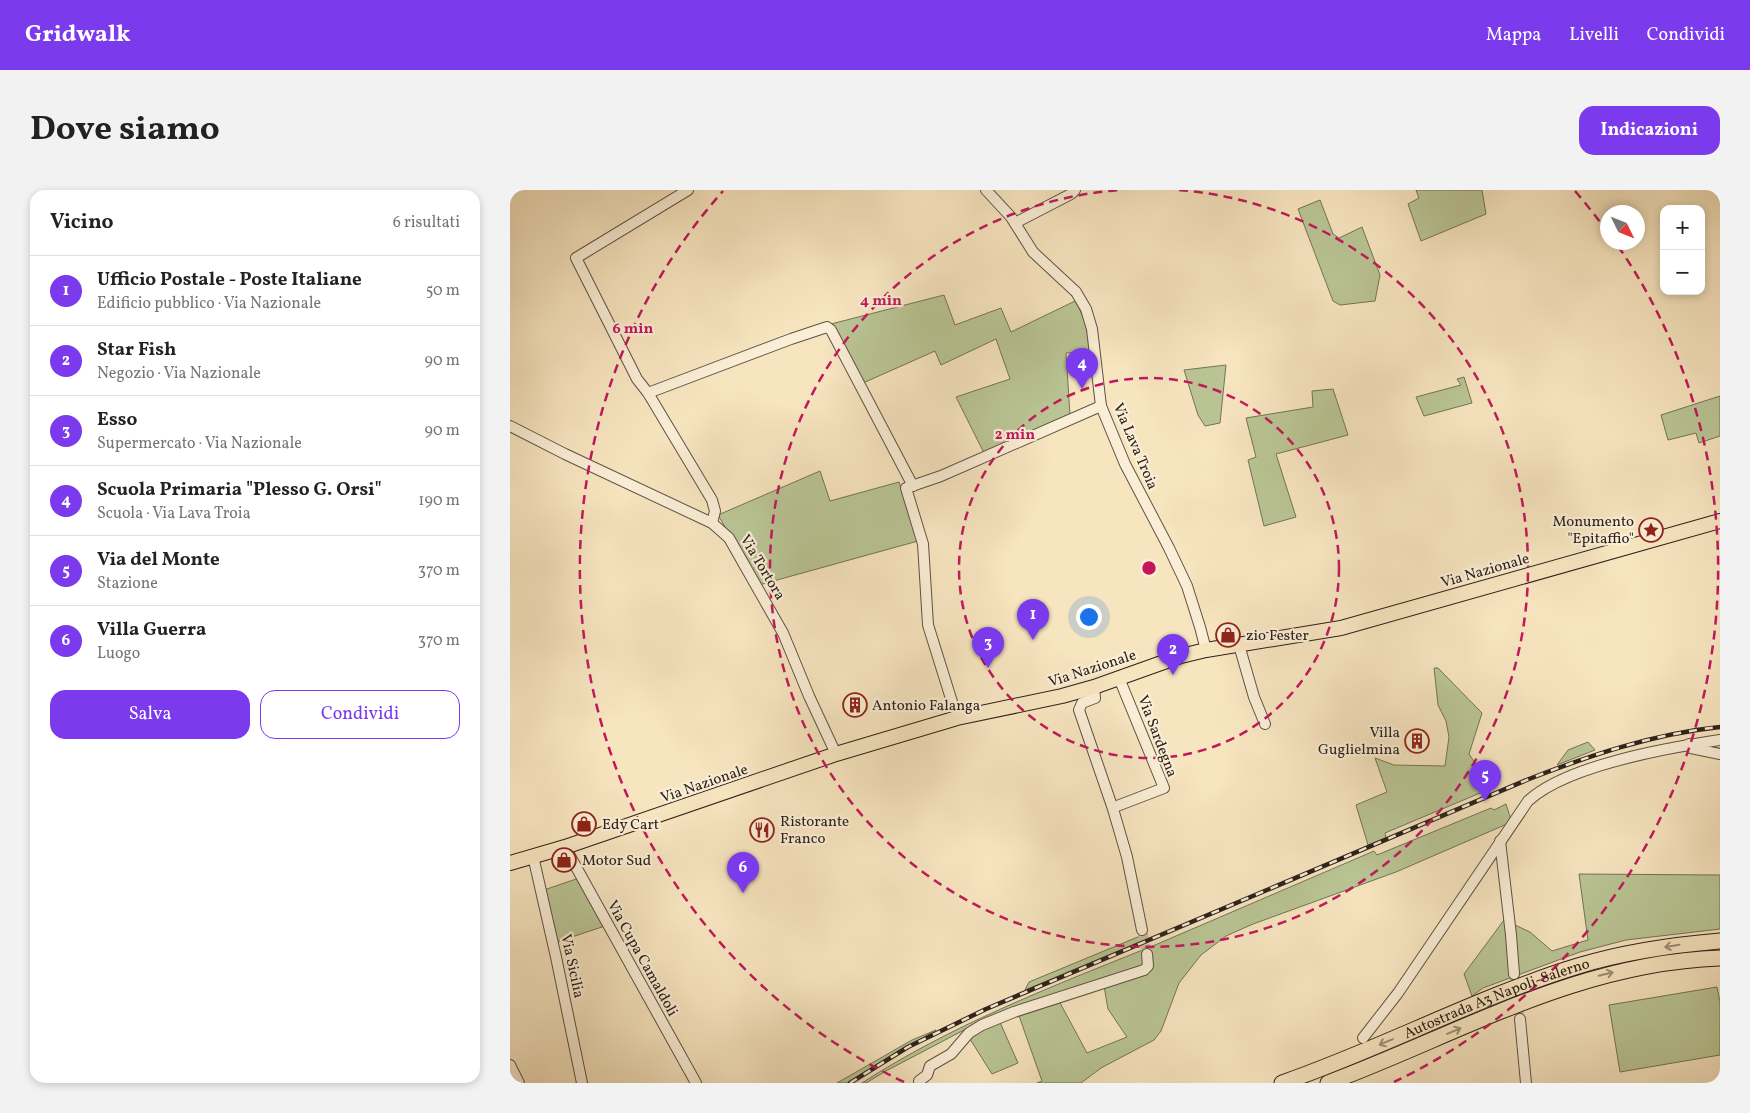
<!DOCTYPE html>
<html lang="it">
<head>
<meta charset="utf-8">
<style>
	:root { --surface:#fff; --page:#f2f2f2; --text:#222; --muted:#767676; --line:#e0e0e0; --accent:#7c3aed }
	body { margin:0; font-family:Vollkorn,serif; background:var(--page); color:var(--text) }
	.controls { position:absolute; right:15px; top:15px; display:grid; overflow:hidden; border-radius:10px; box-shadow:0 2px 8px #0003 }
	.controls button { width:45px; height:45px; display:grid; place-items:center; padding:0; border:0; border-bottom:1px solid var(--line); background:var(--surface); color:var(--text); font:25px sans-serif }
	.compass { position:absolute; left:1090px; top:15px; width:45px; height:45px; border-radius:50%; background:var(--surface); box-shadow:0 2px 8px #0003; rotate:133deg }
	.you { position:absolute; left:578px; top:426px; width:18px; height:18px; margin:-12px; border:4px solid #fff; border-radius:50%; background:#1a73e8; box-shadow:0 0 0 8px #1a73e833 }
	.badge { display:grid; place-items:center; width:32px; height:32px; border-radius:50%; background:var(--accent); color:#fff; font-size:16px; font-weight:700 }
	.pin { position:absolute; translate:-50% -41px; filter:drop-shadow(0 1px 2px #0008) }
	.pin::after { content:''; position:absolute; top:26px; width:18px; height:15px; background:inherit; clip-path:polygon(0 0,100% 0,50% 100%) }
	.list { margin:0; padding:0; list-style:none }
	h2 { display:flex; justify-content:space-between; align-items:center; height:65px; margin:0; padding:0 20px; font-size:21px }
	h2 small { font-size:16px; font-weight:400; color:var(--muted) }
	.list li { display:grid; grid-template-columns:32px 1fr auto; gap:15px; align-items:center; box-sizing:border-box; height:70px; padding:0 20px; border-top:1px solid var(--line) }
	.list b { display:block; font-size:19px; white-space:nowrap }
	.list p { margin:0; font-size:16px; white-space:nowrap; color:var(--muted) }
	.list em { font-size:16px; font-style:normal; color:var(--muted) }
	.actions { display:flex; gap:10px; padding:15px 20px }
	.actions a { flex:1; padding:11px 0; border:1px solid var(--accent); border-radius:15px; text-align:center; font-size:18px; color:var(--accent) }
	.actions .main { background:var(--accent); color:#fff }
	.map { position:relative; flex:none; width:1210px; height:893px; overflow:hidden; border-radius:15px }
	header { display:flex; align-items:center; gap:30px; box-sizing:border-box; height:70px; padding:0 25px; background:var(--accent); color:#fff }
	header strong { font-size:24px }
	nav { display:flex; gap:28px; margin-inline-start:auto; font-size:18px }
	.intro { display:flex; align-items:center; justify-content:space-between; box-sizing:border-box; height:120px; padding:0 30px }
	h1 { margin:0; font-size:35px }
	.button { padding:12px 22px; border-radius:15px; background:var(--accent); color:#fff; font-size:18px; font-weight:700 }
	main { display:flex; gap:30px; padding:0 30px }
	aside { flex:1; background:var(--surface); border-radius:15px; box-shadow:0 2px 8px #0003 }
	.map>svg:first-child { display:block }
	.green { fill:#bac595; stroke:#737358 }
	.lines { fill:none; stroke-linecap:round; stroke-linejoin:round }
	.minor-tunnel { stroke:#cebe9f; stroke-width:10; stroke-dasharray:10 5; stroke-linecap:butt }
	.minor-casing { stroke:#5f5244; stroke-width:12 }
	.major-casing { stroke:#2c211b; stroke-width:16 }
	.highway-casing { stroke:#2c211b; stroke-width:17 }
	.minor { stroke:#faeed6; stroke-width:10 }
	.major { stroke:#f7e5c0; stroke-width:14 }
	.highway { stroke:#f7e5c0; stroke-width:15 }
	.rail-casing { stroke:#2c211b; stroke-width:4.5 }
	.rail { stroke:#faeed6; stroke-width:2.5; stroke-dasharray:8; stroke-linecap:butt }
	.oneway { stroke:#9c8d76 }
	.ring { fill:none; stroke:#c2185b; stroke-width:2.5; stroke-dasharray:9 6 }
	.labels { text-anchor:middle; stroke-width:4.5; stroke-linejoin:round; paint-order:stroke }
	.street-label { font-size:15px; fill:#2c211b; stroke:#faeed6 }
	.poi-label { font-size:15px; fill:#2c211b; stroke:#faeed6; text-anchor:start }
	.centre { fill:#c2185b; stroke:#faeed6; stroke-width:2.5 }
	.ring-label { font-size:15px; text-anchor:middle; font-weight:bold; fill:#c2185b; stroke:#faeed6; stroke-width:4.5; stroke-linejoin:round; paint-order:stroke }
</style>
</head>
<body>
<header>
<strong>Gridwalk</strong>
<nav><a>Mappa</a><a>Livelli</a><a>Condividi</a></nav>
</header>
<div class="intro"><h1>Dove siamo</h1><a class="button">Indicazioni</a></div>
<main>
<aside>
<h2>Vicino<small>6 risultati</small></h2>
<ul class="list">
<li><span class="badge">1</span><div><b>Ufficio Postale - Poste Italiane</b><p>Edificio pubblico · Via Nazionale</p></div><em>50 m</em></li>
<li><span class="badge">2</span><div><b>Star Fish</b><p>Negozio · Via Nazionale</p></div><em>90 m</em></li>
<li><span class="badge">3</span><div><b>Esso</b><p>Supermercato · Via Nazionale</p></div><em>90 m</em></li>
<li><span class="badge">4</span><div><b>Scuola Primaria &quot;Plesso G. Orsi&quot;</b><p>Scuola · Via Lava Troia</p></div><em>190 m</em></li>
<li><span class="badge">5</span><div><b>Via del Monte</b><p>Stazione</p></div><em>370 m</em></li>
<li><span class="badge">6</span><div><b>Villa Guerra</b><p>Luogo</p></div><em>370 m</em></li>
</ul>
<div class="actions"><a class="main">Salva</a><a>Condividi</a></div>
</aside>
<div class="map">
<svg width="1210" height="893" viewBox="0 0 1210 893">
	<rect width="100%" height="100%" fill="#f7e5c0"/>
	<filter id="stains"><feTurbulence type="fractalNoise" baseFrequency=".004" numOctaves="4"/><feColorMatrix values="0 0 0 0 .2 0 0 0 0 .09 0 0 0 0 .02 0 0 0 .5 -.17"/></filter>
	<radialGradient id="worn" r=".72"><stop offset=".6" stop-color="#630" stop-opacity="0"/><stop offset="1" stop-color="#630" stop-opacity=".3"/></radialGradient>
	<g class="green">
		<polygon points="906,0 972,0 976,24 911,51 898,14 909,8"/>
		<polygon points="810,10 823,44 829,48 852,37 870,85 865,111 830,115 823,111 788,19"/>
		<path d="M434 105 445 135 491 118 501 142 565 111C575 127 578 143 581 162L556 163 560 225 474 263 446 207 500 189 486 149 431 175 425 161 353 193 321 134Z"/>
		<polygon points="716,175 710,233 695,236 688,225 674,180"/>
		<polygon points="954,187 962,213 914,226 906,207 951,195 947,189"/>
		<polygon points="823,199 838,245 766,264 786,327 754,336 738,270 746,267 736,228 803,217 802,201"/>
		<polygon points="1210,206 1210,246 1189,253 1186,243 1158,250 1151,225"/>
		<polygon points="310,281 320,311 389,292 408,351 249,395 208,325"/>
		<polygon points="924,478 928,478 972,523 959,564 982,598 875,643 876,648 858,655 846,615 877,602 865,568 884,575 935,576 939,547 936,531 928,515"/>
		<polygon points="1078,552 1085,560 1047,575 1058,560"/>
		<polygon points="996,614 1001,630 997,634 886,682 743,734 716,746 691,765 669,793 651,841 644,850 591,878 571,893 527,893 532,891 508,823 548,809 577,863 617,847 598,819 594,796 639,773 638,758 864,661 867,665 981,618 984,620"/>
		<polygon points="1069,684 1210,685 1210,739 1116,750 1070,762 973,798 962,806 954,784 994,730 1020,742 1042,761 1078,750"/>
		<path d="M69 688C74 698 76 708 82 717L86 718 95 736 44 753 34 700Z"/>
		<polygon points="635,744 637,749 515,800 519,792"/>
		<path d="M635 759 637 774 633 779 503 820 454 840 376 881 356 893H352C440 836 538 798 635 759Z"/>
		<polygon points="1207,797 1210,812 1210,865 1110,882 1099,815"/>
		<polygon points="489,830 508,873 482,884 458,846"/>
		<polygon points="426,840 337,893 327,893 402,850"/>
	</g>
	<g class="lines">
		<g class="minor-tunnel">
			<polyline points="632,740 637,764"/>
			<polyline points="1004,784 1010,829"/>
		</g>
		<g class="minor-casing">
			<g id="minor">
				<polyline points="178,0 66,68 127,189 138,203 202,310 205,321 202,333"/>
				<polyline points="476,0 501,27 523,62 566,102 576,119 582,139 591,216 615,274 659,358 677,396 690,437 696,460"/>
				<polyline points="505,33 561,4 565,0"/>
				<polyline points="138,203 281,149 317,137 321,140 403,296"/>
				<polyline points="0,236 55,264 202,333 219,348 273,443 299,506 326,564"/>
				<polyline points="729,455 744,507 755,534"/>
				<polyline points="584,497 585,508 572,513 569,520 603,619 617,667 632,740"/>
				<polyline points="443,515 418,435 413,354 396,298 431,286 591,216"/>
				<polyline points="1179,554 1181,558 1210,564"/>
				<polyline points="607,616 654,598 609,488"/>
				<polyline points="990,651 1001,745 1004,784"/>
				<polyline points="55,657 186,893"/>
				<polyline points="23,666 46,767 72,893"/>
				<polyline points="1010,829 1016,893"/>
				<path d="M853 848 888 803 1018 611C1057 575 1157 558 1210 550"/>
				<polyline points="0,875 9,893"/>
				<polyline points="409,891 417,885 420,876 441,864 459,843 472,835 504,822 634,780 638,776 637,764"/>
			</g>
		</g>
		<g class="major-casing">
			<polyline id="major" points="0,673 55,657 326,564 447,528 552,506 584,497 671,466 696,460 831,438 1210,331"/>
		</g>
		<g class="highway-casing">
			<g id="highway">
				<path id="s1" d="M772 893C873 858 967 807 1068 776 1114 762 1162 755 1210 751"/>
				<path d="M818 893C949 844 1066 773 1210 768"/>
			</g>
		</g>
		<use href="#minor" class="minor"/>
		<use href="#major" class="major"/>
		<use href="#highway" class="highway"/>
		<g class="rail-casing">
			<path id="rail" d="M340 893 398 857 476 819 1019 589C1081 565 1143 544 1210 537"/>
		</g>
		<use href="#rail" class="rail"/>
	</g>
	<defs><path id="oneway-shaft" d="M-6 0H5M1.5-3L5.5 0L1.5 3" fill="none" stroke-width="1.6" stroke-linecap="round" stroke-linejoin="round" transform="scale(1.25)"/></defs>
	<g class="oneway">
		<use href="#oneway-shaft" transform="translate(1162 756) rotate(171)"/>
		<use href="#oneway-shaft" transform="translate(1096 784) rotate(-14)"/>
		<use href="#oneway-shaft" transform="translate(944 841) rotate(-23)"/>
		<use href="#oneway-shaft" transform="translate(876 852) rotate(157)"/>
	</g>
	<g class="ring">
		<circle cx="639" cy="378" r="190"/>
		<path d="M669 0A379 379 0 1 1 609 0"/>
		<path d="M394 892A569 569 0 0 1 213 1M1065 1A569 569 0 0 1 1096 40M1108 56A569 569 0 0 1 884 892"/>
	</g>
	<defs>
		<g id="sight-ring" transform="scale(1.25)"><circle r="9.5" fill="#faeed6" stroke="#8f2418" stroke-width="1.5"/><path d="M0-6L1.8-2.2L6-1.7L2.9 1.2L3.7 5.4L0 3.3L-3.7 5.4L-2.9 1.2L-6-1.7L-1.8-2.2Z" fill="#8f2418"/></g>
		<g id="shop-ring" transform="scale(1.25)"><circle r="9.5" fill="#faeed6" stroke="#8f2418" stroke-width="1.5"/><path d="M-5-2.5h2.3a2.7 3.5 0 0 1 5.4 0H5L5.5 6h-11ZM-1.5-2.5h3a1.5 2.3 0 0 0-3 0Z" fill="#8f2418"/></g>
		<g id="building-ring" transform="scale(1.25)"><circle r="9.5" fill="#faeed6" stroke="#8f2418" stroke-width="1.5"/><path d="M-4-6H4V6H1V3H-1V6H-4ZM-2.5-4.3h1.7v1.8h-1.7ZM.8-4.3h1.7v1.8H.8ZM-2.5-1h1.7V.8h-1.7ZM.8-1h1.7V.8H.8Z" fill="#8f2418"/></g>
		<g id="restaurant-ring" transform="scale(1.25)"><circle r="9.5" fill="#faeed6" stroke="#8f2418" stroke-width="1.5"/><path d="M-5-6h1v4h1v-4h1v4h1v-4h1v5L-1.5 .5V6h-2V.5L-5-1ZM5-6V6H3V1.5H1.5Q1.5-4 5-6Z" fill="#8f2418"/></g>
	</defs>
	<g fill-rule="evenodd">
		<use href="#sight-ring" x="1141" y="340"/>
		<use href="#shop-ring" x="718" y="445"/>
		<use href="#building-ring" x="345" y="515"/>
		<use href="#building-ring" x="907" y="551"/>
		<use href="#shop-ring" x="74" y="634"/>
		<use href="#restaurant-ring" x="252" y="640"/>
		<use href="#shop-ring" x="54" y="670"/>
	</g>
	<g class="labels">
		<g class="street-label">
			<text transform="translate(626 256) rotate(67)" y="5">Via Lava Troia</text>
			<text transform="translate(253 377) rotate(59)" y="5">Via Tortora</text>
			<text transform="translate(975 380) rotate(-16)" y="5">Via Nazionale</text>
			<text transform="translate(582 478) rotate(-18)" y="5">Via Nazionale</text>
			<text transform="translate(648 546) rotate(69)" y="5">Via Sardegna</text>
			<text transform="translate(194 593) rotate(-19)" y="5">Via Nazionale</text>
			<text transform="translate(133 768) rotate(61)" y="5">Via Cupa Camaldoli</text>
			<text transform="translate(63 776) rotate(78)" y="5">Via Sicilia</text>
			<text dy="5" stroke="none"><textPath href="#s1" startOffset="231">Autostrada A3 Napoli-Salerno</textPath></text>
		</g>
		<g class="poi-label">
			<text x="1124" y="336" text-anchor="end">Monumento<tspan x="1124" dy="17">"Epitaffio"</tspan></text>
			<text x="736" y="450">zio Fester</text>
			<text x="362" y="520">Antonio Falanga</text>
			<text x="890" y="547" text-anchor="end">Villa<tspan x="890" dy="17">Guglielmina</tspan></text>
			<text x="270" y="636">Ristorante<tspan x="270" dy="17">Franco</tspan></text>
			<text x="92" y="639">Edy Cart</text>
			<text x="72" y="675">Motor Sud</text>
		</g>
	</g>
	<circle cx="639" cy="378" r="8" class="centre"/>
	<g class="ring-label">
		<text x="371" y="115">4 min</text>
		<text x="123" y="143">6 min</text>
		<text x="505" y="249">2 min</text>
	</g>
	<rect width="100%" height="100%" filter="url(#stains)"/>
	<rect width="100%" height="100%" fill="url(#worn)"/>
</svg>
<div class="controls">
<button>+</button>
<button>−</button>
</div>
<svg class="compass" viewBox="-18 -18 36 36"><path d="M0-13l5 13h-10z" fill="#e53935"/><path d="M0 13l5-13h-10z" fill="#767676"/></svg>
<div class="you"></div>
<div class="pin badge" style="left:523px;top:450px">1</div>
<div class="pin badge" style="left:663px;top:485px">2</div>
<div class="pin badge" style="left:478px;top:478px">3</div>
<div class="pin badge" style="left:572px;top:199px">4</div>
<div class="pin badge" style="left:975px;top:611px">5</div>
<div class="pin badge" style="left:233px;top:703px">6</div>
</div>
</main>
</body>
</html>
